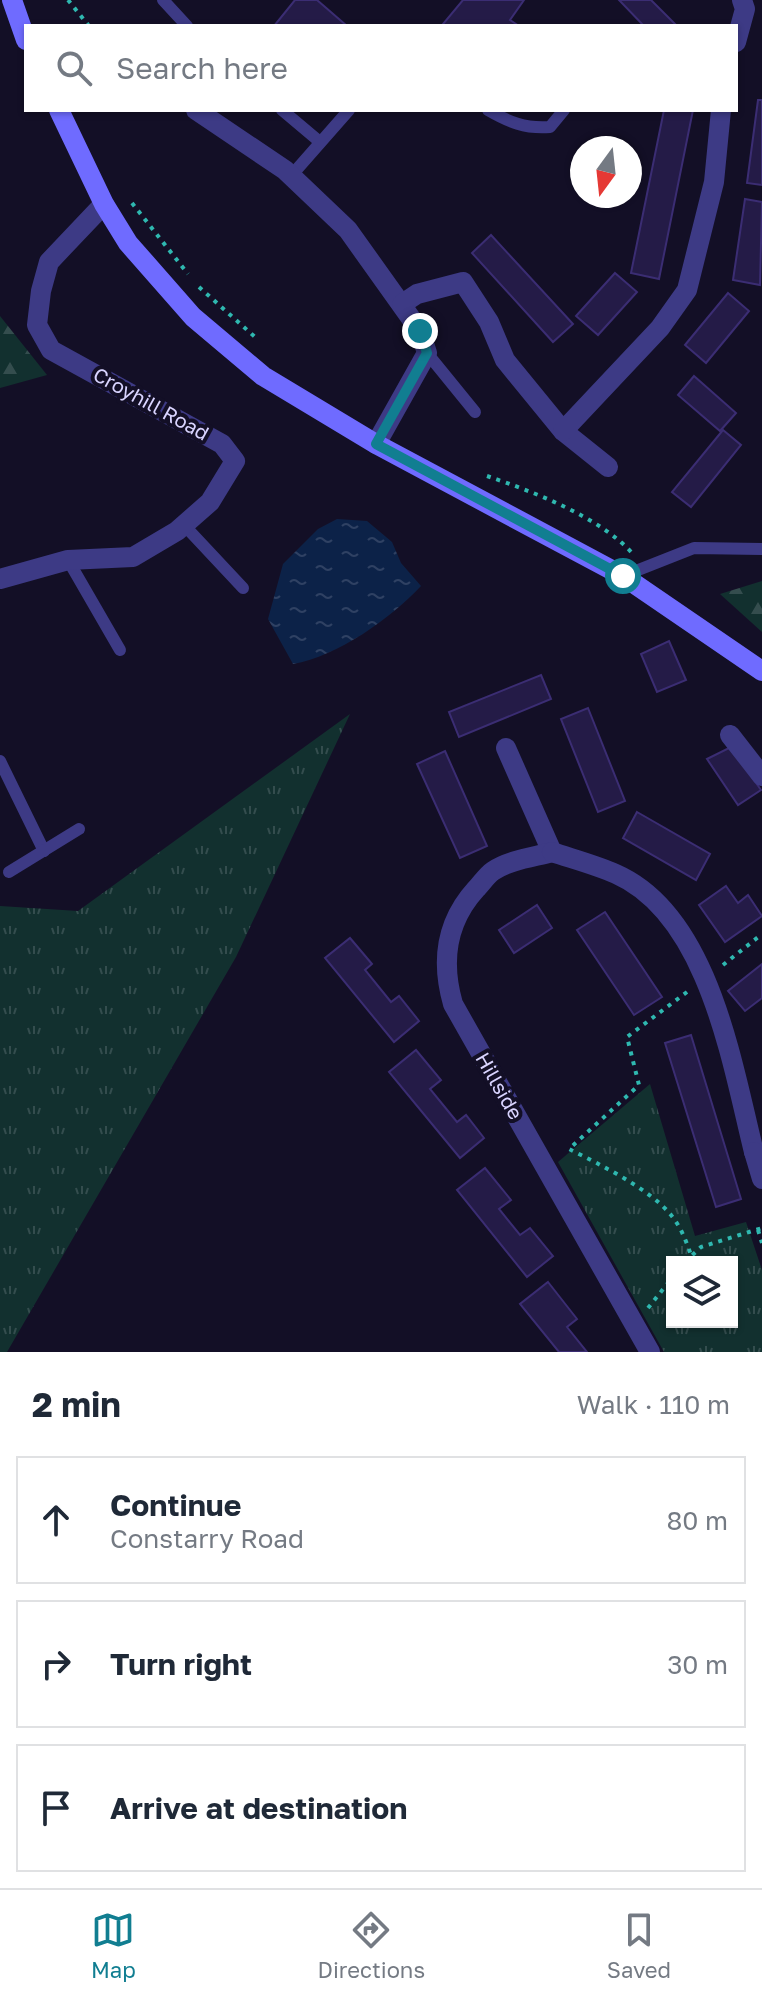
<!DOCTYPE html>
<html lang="en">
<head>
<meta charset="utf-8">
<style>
	:root { --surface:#fff; --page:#f2f2f3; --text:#1f2937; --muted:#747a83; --line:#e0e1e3; --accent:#117e91 }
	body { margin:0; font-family:"Golos Text",sans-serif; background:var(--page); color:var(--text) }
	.controls { position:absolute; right:24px; bottom:24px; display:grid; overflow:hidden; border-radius:0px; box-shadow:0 2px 6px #0004 }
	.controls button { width:72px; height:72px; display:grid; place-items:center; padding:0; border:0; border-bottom:2px solid var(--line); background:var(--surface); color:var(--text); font:40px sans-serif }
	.compass { position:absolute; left:570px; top:136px; width:72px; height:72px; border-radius:50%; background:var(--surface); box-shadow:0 2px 6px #0004; rotate:195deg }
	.stop { position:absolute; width:24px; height:24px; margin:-18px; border:6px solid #117e91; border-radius:50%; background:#fff }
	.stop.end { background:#117e91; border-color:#fff; box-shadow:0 2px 8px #0008 }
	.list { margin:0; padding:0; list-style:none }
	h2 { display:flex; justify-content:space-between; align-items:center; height:104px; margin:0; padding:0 32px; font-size:34px }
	h2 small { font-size:26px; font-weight:400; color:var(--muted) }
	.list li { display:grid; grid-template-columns:52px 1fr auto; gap:24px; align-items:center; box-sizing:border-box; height:128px; margin:0 16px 16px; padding:0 16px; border:2px solid var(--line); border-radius:0px }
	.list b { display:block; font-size:30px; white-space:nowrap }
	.list p { margin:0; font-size:26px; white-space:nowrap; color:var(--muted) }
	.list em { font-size:26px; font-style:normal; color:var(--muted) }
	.icon { flex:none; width:44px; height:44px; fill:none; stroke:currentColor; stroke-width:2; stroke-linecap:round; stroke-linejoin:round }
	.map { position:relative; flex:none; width:762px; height:1352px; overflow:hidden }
	.search { position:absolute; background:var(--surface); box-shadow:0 2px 6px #0004; left:24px; right:24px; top:24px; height:88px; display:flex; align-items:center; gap:20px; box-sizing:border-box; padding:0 28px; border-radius:0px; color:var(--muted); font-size:30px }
	.sheet { height:536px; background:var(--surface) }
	nav { display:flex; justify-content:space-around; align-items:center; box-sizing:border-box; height:112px; border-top:2px solid var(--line); background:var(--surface); font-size:22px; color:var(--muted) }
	nav a { display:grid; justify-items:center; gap:4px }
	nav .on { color:var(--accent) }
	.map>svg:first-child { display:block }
	.grass { fill:url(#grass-tufts); fill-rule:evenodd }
	.forest { fill:url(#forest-firs) }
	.water { fill:url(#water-ripples) }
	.building { fill:#241b47; stroke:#3b2d73; stroke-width:2 }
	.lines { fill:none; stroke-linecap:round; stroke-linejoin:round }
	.path { stroke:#2fb8b0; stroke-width:4; stroke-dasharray:4 6; stroke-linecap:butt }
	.lane { stroke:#3d3a85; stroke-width:12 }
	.street { stroke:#3d3a85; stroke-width:20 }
	.secondary { stroke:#6f6bff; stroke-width:20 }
	.route { stroke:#117e91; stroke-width:10 }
	.labels { text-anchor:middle; stroke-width:8; stroke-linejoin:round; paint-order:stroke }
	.street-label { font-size:20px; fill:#d9d4ff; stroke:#130f26 }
</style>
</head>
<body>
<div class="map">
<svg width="762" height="1352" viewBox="0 0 762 1352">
	<defs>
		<pattern id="grass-tufts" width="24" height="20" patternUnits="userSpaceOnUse" patternTransform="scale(2)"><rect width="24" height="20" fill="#12302f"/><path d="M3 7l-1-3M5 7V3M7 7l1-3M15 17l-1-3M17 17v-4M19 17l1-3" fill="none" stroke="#344d4e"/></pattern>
		<pattern id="forest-firs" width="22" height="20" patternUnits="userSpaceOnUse" patternTransform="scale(2)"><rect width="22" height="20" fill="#12302f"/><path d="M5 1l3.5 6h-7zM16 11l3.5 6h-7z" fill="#344d4e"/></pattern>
		<pattern id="water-ripples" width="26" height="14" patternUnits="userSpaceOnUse" patternTransform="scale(2)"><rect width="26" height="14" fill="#0c2248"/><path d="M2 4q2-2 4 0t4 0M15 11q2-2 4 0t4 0" fill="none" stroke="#2f4163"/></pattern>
	</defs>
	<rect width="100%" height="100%" fill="#130f26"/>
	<g class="grass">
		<polygon points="350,714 236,957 7,1352 0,1352 0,906 78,911"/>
		<path d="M650 1084 695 1236 746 1222 762 1270V1352H664L558 1162ZM672 1262H732V1322H672Z"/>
	</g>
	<g class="forest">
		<polygon points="0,316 47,375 0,388"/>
		<polygon points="762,581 762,632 720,594"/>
	</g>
	<path class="water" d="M337 519 367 521 392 542 401 563 421 586C390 619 338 656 293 664L268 619 283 564 318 529Z"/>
	<g class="building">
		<polygon points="295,0 317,0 347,26 274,26"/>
		<polygon points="463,0 524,0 510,20 519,26 446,26 443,24"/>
		<polygon points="619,0 651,0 677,26 644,26"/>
		<polygon points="758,100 762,100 762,185 747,183"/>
		<polygon points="664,110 693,110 659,279 631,273"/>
		<polygon points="745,199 762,202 760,285 733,280"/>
		<polygon points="491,235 573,324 553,342 472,253"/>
		<polygon points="615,273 637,292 598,335 576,316"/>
		<polygon points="728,293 749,311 706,363 685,345"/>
		<polygon points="694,376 736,413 720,431 678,395"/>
		<polygon points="723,430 741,445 691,507 672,492"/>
		<polygon points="669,641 686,680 657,692 641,654"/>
		<polygon points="541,675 551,699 459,737 449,712"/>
		<polygon points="588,708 625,801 598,812 561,719"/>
		<polygon points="731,747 761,790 738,805 707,759"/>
		<polygon points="445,751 487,846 460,858 417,764"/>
		<polygon points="637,812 710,854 696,880 623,838"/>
		<polygon points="726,886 738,903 748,895 762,916 725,942 699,905"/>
		<polygon points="537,905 552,928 514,953 499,930"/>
		<polygon points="605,912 662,997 634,1015 577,930"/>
		<polygon points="350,938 372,964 365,970 391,1002 399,996 419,1021 394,1042 325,958"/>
		<polygon points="762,964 762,998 745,1011 728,991"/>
		<polygon points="691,1035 741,1199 716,1207 665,1043"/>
		<polygon points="416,1050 441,1080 430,1089 457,1122 466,1115 484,1138 460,1158 389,1072"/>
		<polygon points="485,1168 511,1200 499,1209 520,1235 530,1228 553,1256 527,1277 457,1190"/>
		<polygon points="548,1282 577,1319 567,1327 587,1352 559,1352 520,1304"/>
	</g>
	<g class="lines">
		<g class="path">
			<polyline points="68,0 89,26"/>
			<polyline points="132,203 188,274"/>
			<polyline points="199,287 255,337"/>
			<path d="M487 476C534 492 600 517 633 554"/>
			<polyline points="723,965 762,934"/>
			<path d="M687 992 627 1037 639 1085 569 1149C599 1164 650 1189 671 1215 681 1227 686 1241 691 1255"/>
			<polyline points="758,1230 762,1243"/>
			<polyline points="685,1262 701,1247 762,1228"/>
			<polyline points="648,1308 672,1278"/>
		</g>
		<g class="lane">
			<polyline points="163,0 187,26"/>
			<polyline points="282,110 320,142"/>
			<path d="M488 110C509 122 525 129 550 127L564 110"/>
			<polyline points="291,176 349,110"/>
			<polyline points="427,353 475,412"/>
			<polyline points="184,525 243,588"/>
			<polyline points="68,560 120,650"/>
			<polyline points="623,576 694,548 762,549"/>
			<polyline points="0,761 44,851"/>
			<polyline points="9,872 79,829"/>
		</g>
		<g class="street">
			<polyline points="736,42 745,9 742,0"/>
			<polyline points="196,110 285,170 348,230 420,331 427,353 376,444"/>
			<polyline points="402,304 417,294 463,282 489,322 505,360 563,431 608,467"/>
			<polyline points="563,431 660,328 687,290 714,182 721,110"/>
			<polyline points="0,579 68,560 133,557 177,531 210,502 235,461 222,444 51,350 37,325 41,291 49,262 104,204"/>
			<polyline points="730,735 762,776"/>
			<polyline points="506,748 552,852"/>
			<path d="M552 852C534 857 509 860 493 871 487 875 481 884 476 889 446 922 441 962 453 1004L650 1352"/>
			<path d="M552 852C573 859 596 865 616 874 709 915 732 1064 754 1152L762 1153"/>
			<polyline points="754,1152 762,1179"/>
		</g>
		<g class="secondary">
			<polyline points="12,0 26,40"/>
			<polyline points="59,110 104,204 128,243 193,317 263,376 376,444 623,576 762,671"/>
		</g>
	</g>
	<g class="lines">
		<polyline class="route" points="420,331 427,353 376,444 623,576"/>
	</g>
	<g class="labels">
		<g class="street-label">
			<text transform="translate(151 404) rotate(29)" y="7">Croyhill Road</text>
			<text transform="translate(499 1086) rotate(60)" y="7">Hillside</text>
		</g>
	</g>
</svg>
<div class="controls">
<button><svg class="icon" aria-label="layers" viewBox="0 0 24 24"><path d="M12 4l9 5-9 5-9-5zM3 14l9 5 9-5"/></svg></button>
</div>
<svg class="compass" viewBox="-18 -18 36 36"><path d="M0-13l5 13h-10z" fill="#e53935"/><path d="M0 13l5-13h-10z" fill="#747a83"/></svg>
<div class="stop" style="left:623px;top:576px"></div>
<div class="stop end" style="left:420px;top:331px"></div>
<div class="search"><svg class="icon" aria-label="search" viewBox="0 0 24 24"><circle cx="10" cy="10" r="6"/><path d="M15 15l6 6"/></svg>Search here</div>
</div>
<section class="sheet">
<h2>2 min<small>Walk · 110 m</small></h2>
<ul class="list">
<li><svg class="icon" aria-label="ahead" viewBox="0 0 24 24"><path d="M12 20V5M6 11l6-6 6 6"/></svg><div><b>Continue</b><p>Constarry Road</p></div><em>80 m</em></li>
<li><svg class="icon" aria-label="right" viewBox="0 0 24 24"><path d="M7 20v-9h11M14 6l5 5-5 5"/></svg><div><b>Turn right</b></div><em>30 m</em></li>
<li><svg class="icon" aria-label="arrive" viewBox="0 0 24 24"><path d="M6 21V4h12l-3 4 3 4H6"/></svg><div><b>Arrive at destination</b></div></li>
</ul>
</section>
<nav>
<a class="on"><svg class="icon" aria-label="map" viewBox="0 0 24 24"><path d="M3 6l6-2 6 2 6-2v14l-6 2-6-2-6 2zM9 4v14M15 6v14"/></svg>Map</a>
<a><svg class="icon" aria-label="directions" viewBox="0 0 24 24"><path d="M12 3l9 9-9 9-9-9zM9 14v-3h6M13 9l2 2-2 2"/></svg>Directions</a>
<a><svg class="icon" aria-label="saved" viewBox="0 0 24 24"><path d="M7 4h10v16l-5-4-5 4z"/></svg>Saved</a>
</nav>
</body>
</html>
